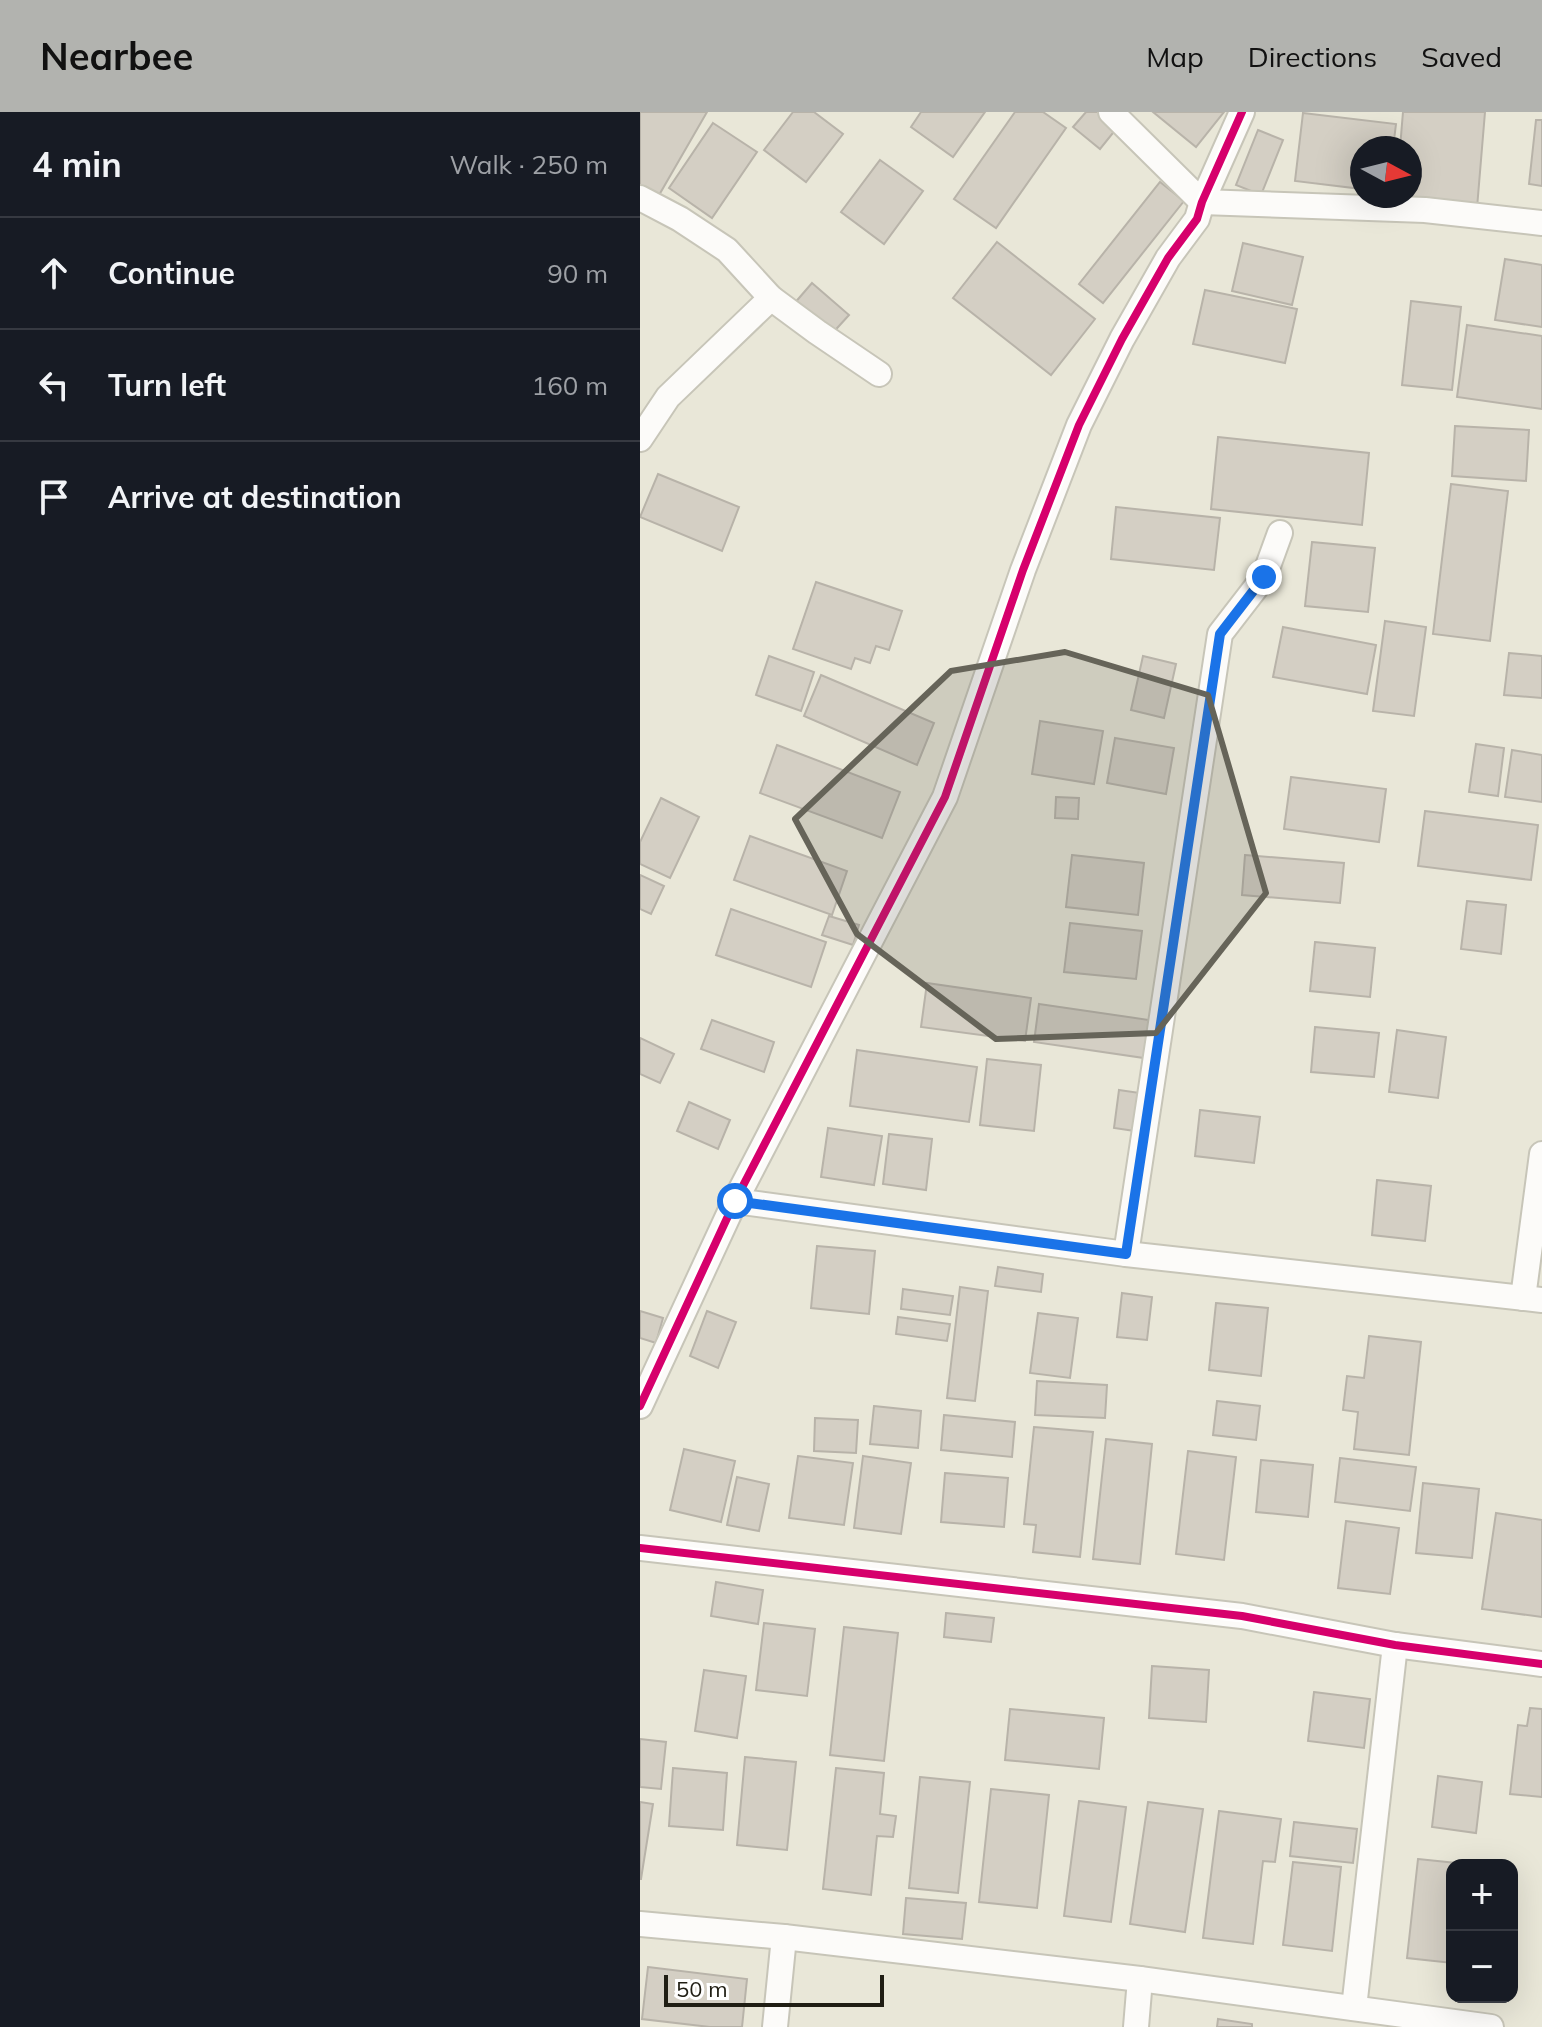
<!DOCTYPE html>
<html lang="en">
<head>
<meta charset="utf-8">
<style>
	:root { --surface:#171b24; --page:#20242c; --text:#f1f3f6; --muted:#9ea1a6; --line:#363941; --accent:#b2b3af }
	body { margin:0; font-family:Mulish,sans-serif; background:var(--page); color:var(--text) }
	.controls { position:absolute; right:24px; bottom:24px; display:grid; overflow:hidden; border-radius:16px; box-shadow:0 8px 32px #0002 }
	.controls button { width:72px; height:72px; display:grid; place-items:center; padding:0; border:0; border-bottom:2px solid var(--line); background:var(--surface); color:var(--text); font:40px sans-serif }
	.compass { position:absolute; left:710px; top:24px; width:72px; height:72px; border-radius:50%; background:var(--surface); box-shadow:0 8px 32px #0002; rotate:97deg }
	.scale { position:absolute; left:24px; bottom:20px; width:220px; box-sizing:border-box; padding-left:8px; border:4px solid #201e14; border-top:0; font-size:22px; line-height:28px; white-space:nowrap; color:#201e14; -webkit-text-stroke:6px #fff; paint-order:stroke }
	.stop { position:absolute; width:24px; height:24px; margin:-18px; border:6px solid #1a73e8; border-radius:50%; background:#fff }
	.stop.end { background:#1a73e8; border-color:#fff; box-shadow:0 2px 8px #0008 }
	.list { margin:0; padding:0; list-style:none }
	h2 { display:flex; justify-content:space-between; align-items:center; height:104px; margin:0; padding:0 32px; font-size:34px }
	h2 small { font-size:26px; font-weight:400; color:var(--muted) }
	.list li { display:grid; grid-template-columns:52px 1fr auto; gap:24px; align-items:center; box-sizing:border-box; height:112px; padding:0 32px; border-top:2px solid var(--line) }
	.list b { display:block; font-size:30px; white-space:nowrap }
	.list em { font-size:26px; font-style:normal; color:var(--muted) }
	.icon { flex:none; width:44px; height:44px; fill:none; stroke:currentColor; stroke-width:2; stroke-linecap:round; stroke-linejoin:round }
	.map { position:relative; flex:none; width:902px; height:1915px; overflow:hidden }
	header { display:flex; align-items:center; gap:48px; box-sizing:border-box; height:112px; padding:0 40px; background:var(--accent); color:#111 }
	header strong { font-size:38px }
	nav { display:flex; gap:44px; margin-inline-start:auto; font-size:28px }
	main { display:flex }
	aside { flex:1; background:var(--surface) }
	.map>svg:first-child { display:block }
	.building { fill:#d4cfc4; stroke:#b8b3a9; stroke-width:2 }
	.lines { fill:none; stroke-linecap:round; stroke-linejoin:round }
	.minor-casing { stroke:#c7c5b8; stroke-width:28 }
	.minor { stroke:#fcfbf9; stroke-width:24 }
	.cycleway-casing { stroke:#fff; stroke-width:13 }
	.cycleway { stroke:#d6006c; stroke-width:8 }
	.route { stroke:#1a73e8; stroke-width:10 }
	.marked { fill:#666459; fill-opacity:0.2; stroke:#666459; stroke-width:6; stroke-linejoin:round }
</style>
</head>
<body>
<header>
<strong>Nearbee</strong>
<nav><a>Map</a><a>Directions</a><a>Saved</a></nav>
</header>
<main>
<aside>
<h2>4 min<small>Walk · 250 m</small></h2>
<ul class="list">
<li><svg class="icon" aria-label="ahead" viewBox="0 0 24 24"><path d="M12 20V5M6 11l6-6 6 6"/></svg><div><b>Continue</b></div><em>90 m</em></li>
<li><svg class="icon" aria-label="left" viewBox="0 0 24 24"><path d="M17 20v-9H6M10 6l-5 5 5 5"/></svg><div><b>Turn left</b></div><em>160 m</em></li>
<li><svg class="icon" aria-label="arrive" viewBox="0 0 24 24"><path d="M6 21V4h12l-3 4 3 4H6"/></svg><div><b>Arrive at destination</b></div></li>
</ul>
</aside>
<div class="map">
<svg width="902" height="1915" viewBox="0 0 902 1915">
	<rect width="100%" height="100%" fill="#e9e7d8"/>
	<g class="building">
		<polygon points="0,0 67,0 15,90 0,81"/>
		<polygon points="153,0 174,0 203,22 166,70 124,38"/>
		<polygon points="281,0 345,0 313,45 271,15"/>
		<polygon points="375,0 403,0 426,16 356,116 314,87"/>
		<polygon points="446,0 467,0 481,11 460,37 433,15"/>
		<polygon points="513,0 584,0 556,35"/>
		<polygon points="763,0 845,0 837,96 756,89 756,84 770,84 770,36 760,36"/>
		<polygon points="663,1 756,12 753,36 722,36 722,77 655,69"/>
		<polygon points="896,8 902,8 902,74 889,72"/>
		<polygon points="73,11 117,40 72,106 29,76"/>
		<polygon points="618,18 643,28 621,83 596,73"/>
		<polygon points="240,48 283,79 244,132 201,100"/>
		<polygon points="520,70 544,89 463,191 439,172"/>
		<polygon points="357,130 455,207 411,263 313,186"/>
		<polygon points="603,131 663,145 652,193 592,179"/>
		<polygon points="865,147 902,153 902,215 855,208"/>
		<polygon points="172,171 209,203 189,225 153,193"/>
		<polygon points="565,178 657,197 645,251 553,232"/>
		<polygon points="771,189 821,195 812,278 762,273"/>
		<polygon points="827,213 902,224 902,297 817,285"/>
		<polygon points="815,314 889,318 886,369 812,364"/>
		<polygon points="578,325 729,341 722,413 571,397"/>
		<polygon points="18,362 99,395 82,439 0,405"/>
		<polygon points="811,372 868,379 850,529 793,522"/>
		<polygon points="476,395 580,406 574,458 471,447"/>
		<polygon points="672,430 735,436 728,500 665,494"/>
		<polygon points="176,470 262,499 249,538 236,534 230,551 215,546 211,557 153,537"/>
		<polygon points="745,509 786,515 774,604 733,599"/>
		<polygon points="643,515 736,533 727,582 633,565"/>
		<polygon points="869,541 902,544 902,586 864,583"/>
		<polygon points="129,544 174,560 161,599 116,583"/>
		<polygon points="503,544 536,552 524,606 491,598"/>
		<polygon points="181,563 294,611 277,653 164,604"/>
		<polygon points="400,609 463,619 454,672 392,662"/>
		<polygon points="475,626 534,636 526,682 467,671"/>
		<polygon points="836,632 864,636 858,684 829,680"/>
		<polygon points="137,633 260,680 242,726 120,681"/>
		<polygon points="872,638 902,643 902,690 865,685"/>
		<polygon points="651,665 746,677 739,730 644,717"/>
		<polygon points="416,685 439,686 438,707 415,706"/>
		<polygon points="21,686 59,705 30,766 0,752 0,730"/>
		<polygon points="785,699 898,713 891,768 778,754"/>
		<polygon points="110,724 207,759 192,803 94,768"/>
		<polygon points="432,743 504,751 498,803 426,795"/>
		<polygon points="605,743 704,751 700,791 602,783"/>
		<polygon points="0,763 24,774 11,802 0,797"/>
		<polygon points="827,789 866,793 861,842 821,837"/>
		<polygon points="91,797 186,830 171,875 76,843"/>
		<polygon points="189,804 219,813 213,833 182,823"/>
		<polygon points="430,811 502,819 496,867 424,860"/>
		<polygon points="675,830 735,836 730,885 670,879"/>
		<polygon points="287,871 391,886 385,929 281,915"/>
		<polygon points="399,892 509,908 504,946 394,930"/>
		<polygon points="72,908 134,930 124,960 61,937"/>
		<polygon points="675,915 739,921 734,965 671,960"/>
		<polygon points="757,918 806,925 798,986 749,980"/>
		<polygon points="0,926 34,942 20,971 0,962"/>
		<polygon points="217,938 337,955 329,1010 210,994"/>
		<polygon points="347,947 401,953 394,1019 340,1013"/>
		<polygon points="479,978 500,981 495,1019 474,1016"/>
		<polygon points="49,990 90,1008 78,1037 37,1019"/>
		<polygon points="560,998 620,1005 614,1051 555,1044"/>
		<polygon points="188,1016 242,1024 234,1073 181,1065"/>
		<polygon points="249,1022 292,1027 286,1078 243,1072"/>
		<polygon points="737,1068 791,1074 785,1129 732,1123"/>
		<polygon points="177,1134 235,1139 229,1202 171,1196"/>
		<polygon points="358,1155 403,1162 401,1180 355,1174"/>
		<polygon points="320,1175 348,1179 335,1289 307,1286"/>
		<polygon points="263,1177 313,1184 310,1203 261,1197"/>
		<polygon points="482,1181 512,1185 507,1228 477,1225"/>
		<polygon points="576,1191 628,1196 621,1264 569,1258"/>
		<polygon points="0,1199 23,1206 16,1231 0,1226"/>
		<polygon points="67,1199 96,1210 78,1256 50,1244"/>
		<polygon points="398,1201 438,1206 430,1266 390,1261"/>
		<polygon points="258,1205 310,1212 307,1229 256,1222"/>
		<polygon points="729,1224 781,1230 769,1343 714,1337 718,1300 703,1298 707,1264 724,1266"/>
		<polygon points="397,1269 467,1273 465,1306 395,1303"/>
		<polygon points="577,1289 620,1294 616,1328 573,1323"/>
		<polygon points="234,1294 281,1299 278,1336 230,1332"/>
		<polygon points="304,1303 375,1310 372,1345 301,1338"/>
		<polygon points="175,1306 218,1308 216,1341 174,1339"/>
		<polygon points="394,1315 453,1320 440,1445 393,1440 396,1413 384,1412"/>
		<polygon points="466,1327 512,1332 500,1452 453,1447"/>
		<polygon points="44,1337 95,1349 81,1410 30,1398"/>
		<polygon points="548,1339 596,1345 584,1448 536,1442"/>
		<polygon points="158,1344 213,1351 204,1413 149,1406"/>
		<polygon points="223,1344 271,1351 261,1422 214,1416"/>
		<polygon points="700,1346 776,1355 770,1399 695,1390"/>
		<polygon points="621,1348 673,1353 668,1405 616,1400"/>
		<polygon points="305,1361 368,1366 364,1415 301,1410"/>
		<polygon points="97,1365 129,1372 119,1419 87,1413"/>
		<polygon points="783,1371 839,1377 832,1446 776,1441"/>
		<polygon points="856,1401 902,1408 902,1505 842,1497"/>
		<polygon points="706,1409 759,1416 750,1482 698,1476"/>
		<polygon points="76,1470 123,1478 118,1512 71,1504"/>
		<polygon points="306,1501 354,1506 351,1530 304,1525"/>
		<polygon points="124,1511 175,1517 167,1584 116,1578"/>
		<polygon points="204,1515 258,1521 244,1649 190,1643"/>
		<polygon points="512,1554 569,1558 566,1610 509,1606"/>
		<polygon points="64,1558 106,1564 97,1626 55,1619"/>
		<polygon points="674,1580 730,1587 724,1636 668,1629"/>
		<polygon points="890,1596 902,1597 902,1685 870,1682 878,1613 887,1614"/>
		<polygon points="370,1597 464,1606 459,1657 365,1648"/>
		<polygon points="0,1627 26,1630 21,1677 0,1675"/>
		<polygon points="105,1645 156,1650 147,1738 97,1733"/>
		<polygon points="33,1656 87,1661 83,1718 29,1714"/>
		<polygon points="196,1656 244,1661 240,1702 256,1704 253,1725 237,1724 231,1783 183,1777"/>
		<polygon points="798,1664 842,1670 836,1721 792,1715"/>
		<polygon points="280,1665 330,1670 318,1781 269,1776"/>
		<polygon points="351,1677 409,1683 397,1796 339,1790"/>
		<polygon points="439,1689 486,1695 471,1810 424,1804"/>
		<polygon points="0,1690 13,1692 1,1767 0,1767"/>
		<polygon points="508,1690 563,1697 545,1820 490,1812"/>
		<polygon points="579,1699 641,1707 635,1750 623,1749 613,1832 563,1826"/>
		<polygon points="654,1710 717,1717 713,1751 650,1744"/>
		<polygon points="778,1747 836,1753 812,1753 812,1851 767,1846"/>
		<polygon points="653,1750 701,1755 692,1839 643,1833"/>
		<polygon points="266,1786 326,1791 322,1827 263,1822"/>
		<polygon points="8,1855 107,1867 102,1915 70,1915 2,1907"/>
		<polygon points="578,1907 612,1912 612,1915 577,1915"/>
	</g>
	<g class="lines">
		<g class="minor-casing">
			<g id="minor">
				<polyline points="471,0 562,90 785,98 902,111"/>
				<polyline points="0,86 40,107 87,138 131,186 177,220 239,262"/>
				<polyline points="0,327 28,285 131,186"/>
				<polyline points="95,1089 486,1142 902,1188"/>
				<polyline points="486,1142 580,522 624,465 640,421"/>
				<polyline points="883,1186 902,1042"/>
				<polyline points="0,1294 95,1089 305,685 383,458 439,313 482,227 528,146 557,107 562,90 602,0"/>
				<polyline points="0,1436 602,1504 755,1533 902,1552"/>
				<polyline points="0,1812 144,1825 500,1867 851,1915"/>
				<polyline points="714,1896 755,1533"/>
				<polyline points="135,1915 144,1825"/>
				<polyline points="496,1915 500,1867"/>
			</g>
		</g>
		<use href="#minor" class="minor"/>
		<g class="cycleway-casing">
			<g id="cycleway">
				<polyline points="0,1294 95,1089 305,685 383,458 439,313 482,227 528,146 557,107 562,90 602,0"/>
				<polyline points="0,1436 602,1504 755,1533 902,1552"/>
			</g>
		</g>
		<use href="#cycleway" class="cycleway"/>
	</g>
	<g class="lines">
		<polyline class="route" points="95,1089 486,1142 580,522 624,465"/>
	</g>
	<path class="marked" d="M425 540 568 583 626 781 516 921 356 927 217 822 155 707 311 559Z"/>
</svg>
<div class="controls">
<button>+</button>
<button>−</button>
</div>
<svg class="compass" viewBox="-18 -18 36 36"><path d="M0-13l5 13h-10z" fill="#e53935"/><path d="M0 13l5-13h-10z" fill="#9ea1a6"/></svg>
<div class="scale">50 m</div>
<div class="stop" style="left:95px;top:1089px"></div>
<div class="stop end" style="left:624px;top:465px"></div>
</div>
</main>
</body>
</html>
